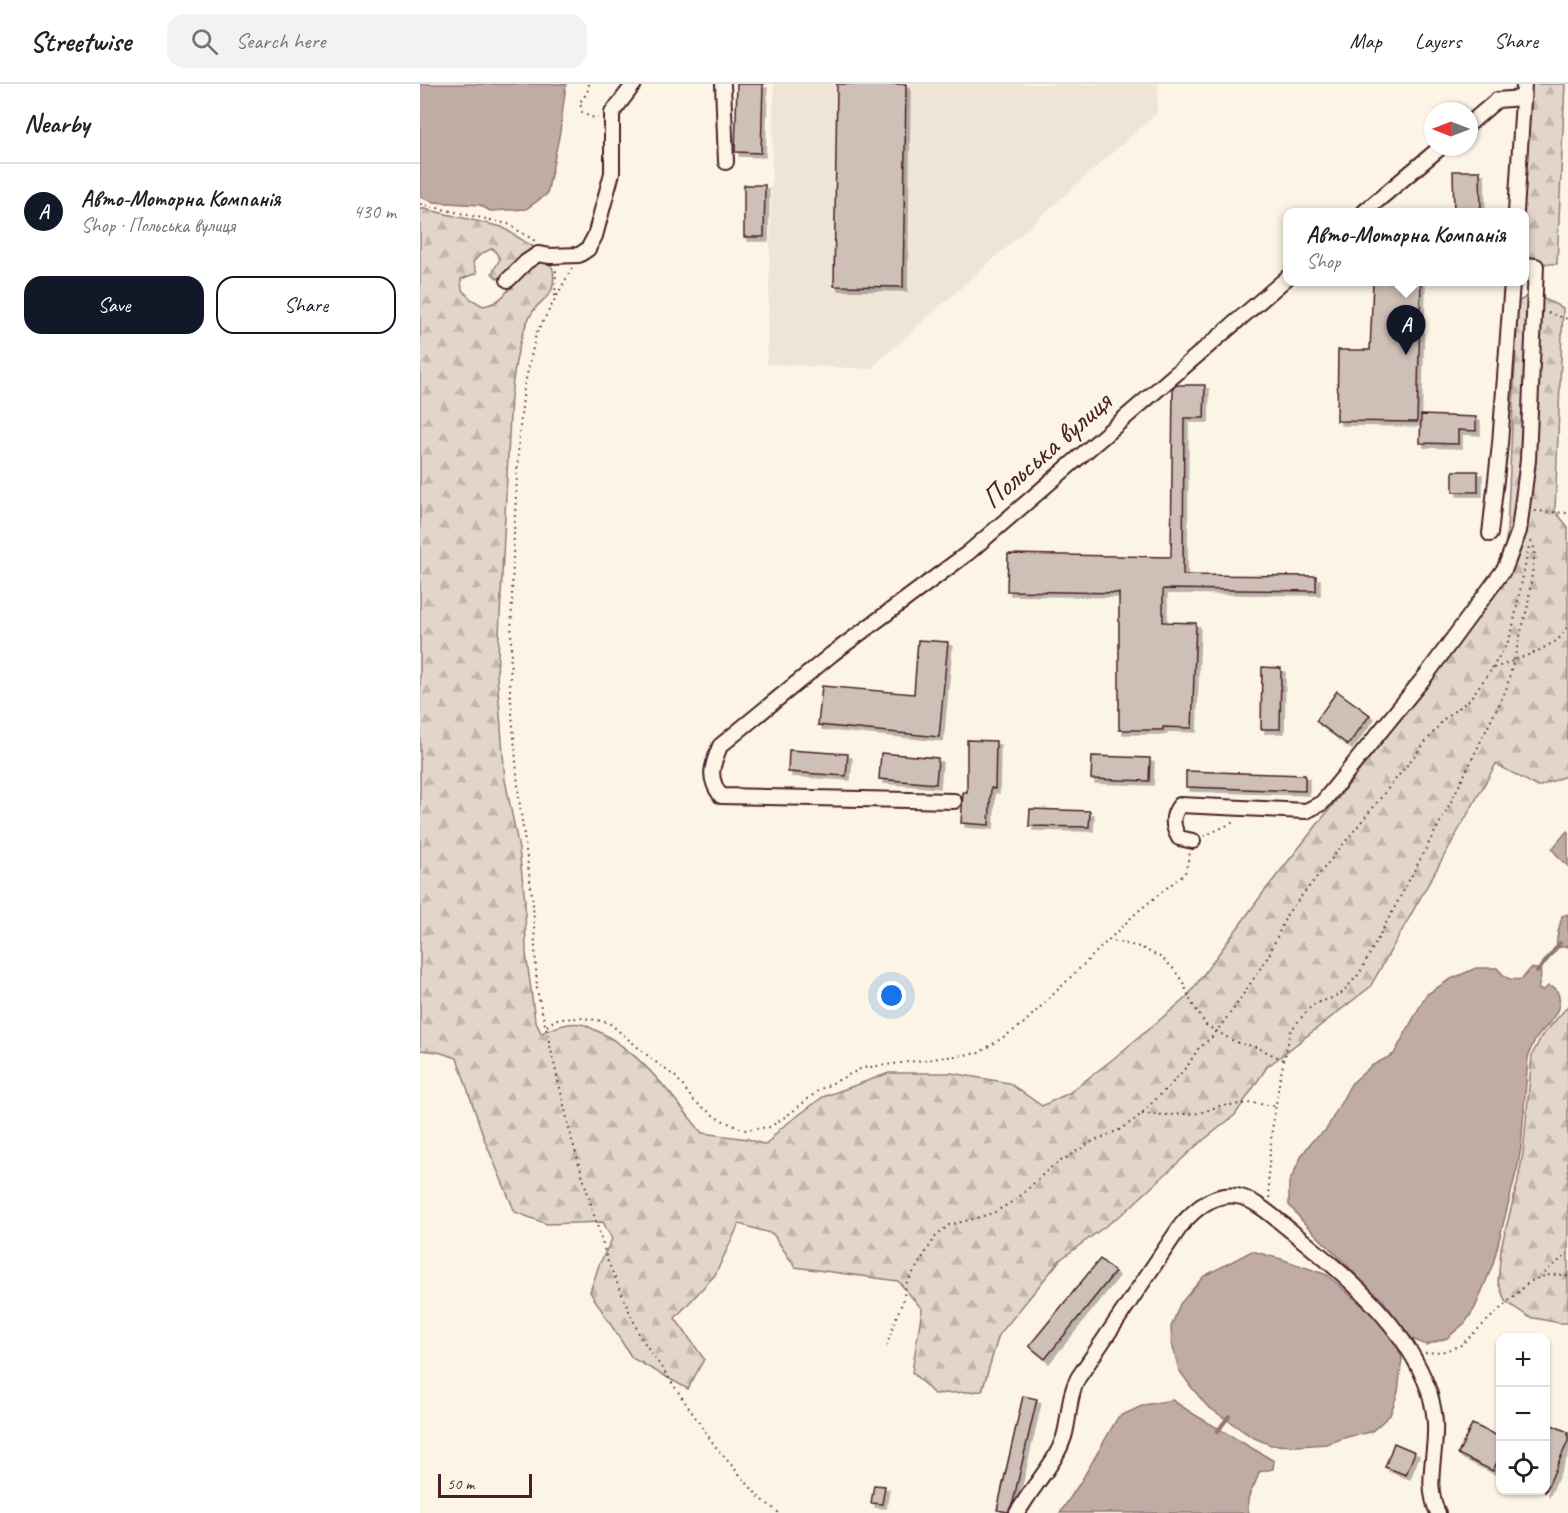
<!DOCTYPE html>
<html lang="en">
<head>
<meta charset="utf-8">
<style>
	:root { --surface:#fff; --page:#f2f2f2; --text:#222; --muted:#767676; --line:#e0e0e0; --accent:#111827 }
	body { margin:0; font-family:Caveat,sans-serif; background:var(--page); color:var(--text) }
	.controls { position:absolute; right:18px; bottom:18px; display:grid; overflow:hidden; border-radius:12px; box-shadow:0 2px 4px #0004 }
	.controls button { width:54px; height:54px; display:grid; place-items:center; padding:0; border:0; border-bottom:2px solid var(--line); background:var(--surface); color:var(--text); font:30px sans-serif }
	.compass { position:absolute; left:1004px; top:18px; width:54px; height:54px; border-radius:50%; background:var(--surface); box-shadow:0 2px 4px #0004; rotate:270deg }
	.scale { position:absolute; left:18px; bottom:15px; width:94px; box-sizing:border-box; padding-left:6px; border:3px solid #4a1f2b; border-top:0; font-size:16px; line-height:21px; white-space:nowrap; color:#4a1f2b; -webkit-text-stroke:4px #fcf5e5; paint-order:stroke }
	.you { position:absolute; left:472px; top:912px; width:21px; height:21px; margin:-15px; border:4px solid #fff; border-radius:50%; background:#1a73e8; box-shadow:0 0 0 9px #1a73e833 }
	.badge { display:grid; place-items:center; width:39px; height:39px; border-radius:50%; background:var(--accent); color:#fff; font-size:20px; font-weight:700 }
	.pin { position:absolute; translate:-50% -50px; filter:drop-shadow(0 2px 3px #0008) }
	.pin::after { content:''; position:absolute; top:32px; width:21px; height:18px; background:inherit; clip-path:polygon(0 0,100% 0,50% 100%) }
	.popup { position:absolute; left:863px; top:124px; width:246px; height:78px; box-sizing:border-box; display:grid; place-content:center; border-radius:12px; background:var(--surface); filter:drop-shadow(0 2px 4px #0005); font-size:20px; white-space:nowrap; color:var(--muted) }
	.popup b { font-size:22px; color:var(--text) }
	.popup::after { content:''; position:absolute; left:50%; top:100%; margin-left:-12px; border:12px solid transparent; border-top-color:var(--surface) }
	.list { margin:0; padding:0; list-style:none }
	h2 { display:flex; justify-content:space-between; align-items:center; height:78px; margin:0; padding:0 24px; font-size:26px }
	h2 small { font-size:20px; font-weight:400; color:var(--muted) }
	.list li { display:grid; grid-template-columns:39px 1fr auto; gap:18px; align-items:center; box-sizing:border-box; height:96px; padding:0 24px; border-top:2px solid var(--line) }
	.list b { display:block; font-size:22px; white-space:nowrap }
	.list p { margin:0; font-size:20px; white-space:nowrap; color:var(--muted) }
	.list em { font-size:20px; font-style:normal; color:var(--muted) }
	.actions { display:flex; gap:12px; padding:18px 24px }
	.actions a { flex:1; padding:14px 0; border:2px solid var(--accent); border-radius:18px; text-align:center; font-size:21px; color:var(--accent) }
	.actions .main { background:var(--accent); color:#fff }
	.icon { flex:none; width:33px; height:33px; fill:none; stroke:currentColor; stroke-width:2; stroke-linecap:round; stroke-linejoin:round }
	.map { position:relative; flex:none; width:1148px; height:1429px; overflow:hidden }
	header { display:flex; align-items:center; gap:36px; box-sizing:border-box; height:84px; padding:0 30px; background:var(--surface); border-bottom:2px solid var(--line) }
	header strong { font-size:28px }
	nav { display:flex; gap:33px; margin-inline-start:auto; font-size:21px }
	.search { width:420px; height:54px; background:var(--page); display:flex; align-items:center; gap:15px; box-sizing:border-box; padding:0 21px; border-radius:18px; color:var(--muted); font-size:22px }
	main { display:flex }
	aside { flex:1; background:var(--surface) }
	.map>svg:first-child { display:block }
	.built { fill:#eee5d7 }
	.forest { fill:url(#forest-firs); stroke:#967a7a; stroke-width:1.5 }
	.water { fill:#c0aca5; stroke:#917474; stroke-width:1.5 }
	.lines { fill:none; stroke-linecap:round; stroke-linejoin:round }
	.stream { stroke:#917474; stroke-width:4 }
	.building { fill:#cfc0b7; stroke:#4a1f2b; stroke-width:1.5; filter:url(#shadow) }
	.minor-casing { stroke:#4a1f2b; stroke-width:18 }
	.path { stroke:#4a1f2b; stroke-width:2; stroke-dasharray:1.5 4.5; stroke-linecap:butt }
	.minor { stroke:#fcf5e5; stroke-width:14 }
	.labels { text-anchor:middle; stroke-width:4.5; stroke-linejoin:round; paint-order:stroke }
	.street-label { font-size:30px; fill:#4a1f2b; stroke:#fcf5e5 }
</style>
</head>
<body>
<header>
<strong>Streetwise</strong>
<div class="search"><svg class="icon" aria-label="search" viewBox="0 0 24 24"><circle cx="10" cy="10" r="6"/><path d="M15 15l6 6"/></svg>Search here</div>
<nav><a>Map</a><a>Layers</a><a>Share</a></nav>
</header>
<main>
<aside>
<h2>Nearby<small></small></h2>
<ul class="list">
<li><span class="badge">A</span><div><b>Авто-Моторна Компанія</b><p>Shop · Польська вулиця</p></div><em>430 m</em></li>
</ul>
<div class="actions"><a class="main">Save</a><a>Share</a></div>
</aside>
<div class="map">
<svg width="1148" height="1429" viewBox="0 0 1148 1429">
	<defs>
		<pattern id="forest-firs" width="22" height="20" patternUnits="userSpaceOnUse" patternTransform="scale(1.5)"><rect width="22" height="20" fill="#e2d5ca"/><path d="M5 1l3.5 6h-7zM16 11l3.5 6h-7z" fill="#c3b6ae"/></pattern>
		<filter id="shadow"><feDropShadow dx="4" dy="4" stdDeviation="0" flood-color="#0004"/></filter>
	</defs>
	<rect width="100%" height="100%" fill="#fcf5e5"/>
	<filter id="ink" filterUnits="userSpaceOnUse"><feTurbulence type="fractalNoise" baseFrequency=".0167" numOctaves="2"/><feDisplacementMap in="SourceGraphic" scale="12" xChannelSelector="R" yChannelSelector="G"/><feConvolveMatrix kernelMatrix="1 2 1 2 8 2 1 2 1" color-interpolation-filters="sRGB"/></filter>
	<g filter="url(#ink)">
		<polygon class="built" points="354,0 738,0 737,29 450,285 347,280"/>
		<g class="forest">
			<polygon points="1107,0 1145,0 1137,180 1105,179 1104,128 1099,128"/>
			<path d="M0 124 82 143 115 164 78 195 72 189 80 175 73 164 61 170 53 178 57 189 41 195 42 206 51 215 63 222C90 217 90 196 108 182 112 179 117 176 121 174 134 180 135 187 133 201 132 212 120 217 114 226 99 246 94 287 91 312L77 591 85 696 99 765 105 817 106 869 115 936 121 949C134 944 146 938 160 940 165 940 169 943 173 945 218 964 252 1012 282 1049L328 1055 346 1061 360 1045 403 1013 469 989H531L589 999 622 1022 649 1009 693 975 767 913 843 809 912 722 1000 609 1081 497 1087 447 1098 218 1112 209 1143 224 1135 427 1148 443V691L1118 703 1076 680 950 903 847 983 815 1031 776 1062 706 1127 641 1175 579 1251 562 1307 514 1310 492 1288 502 1225 478 1197 375 1183 353 1150 319 1140 295 1191 255 1234 284 1275 268 1305 212 1274 170 1208 179 1181 192 1155 183 1138 127 1140 95 1128 65 1057 37 974 18 968 0 966Z"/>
			<polygon points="1148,922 1148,1239 1140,1239 1109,1233 1085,1217 1078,1198 1081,1164 1097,1101 1103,1070 1112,971 1121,953"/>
		</g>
		<g class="water">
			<polygon points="0,0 146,0 140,48 127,110 106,125 70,127 60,121 13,118 0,113"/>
			<polygon points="1147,747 1148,748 1148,782 1141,776 1132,765"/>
			<path d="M1148 830V863L1146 862 1137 864C1135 856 1140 841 1142 832Z"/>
			<path d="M1056 884H1077C1086 894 1088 897 1102 895L1111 884 1120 886C1123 896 1117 899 1119 906H1124L1128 902 1135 904C1148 922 1129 939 1118 952 1112 959 1110 966 1108 974L1101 1064 1098 1081 1073 1180 1055 1224 1045 1239 1027 1254 1006 1261 992 1255 962 1215 946 1204 930 1184 884 1139 869 1121V1099L882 1071 892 1057 906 1046 931 1000 951 982 974 970 1006 911 1029 896Z"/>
			<polygon points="832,1167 861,1175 907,1191 959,1236 976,1259 982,1274 978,1308 970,1331 951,1348 927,1353 907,1360 877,1362 851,1361 832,1353 787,1322 772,1304 759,1286 752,1260 751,1243 760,1220 784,1192"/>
			<path d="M752 1316 775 1331 854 1377 853 1385 839 1388C835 1406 824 1409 829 1429H640L660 1399 698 1333 724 1321Z"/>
		</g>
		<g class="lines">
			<g class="stream">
				<polyline points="1117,888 1140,859"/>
				<polyline points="797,1348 809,1332"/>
			</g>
		</g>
		<g class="building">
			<polygon points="317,0 343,0 341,69 315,68"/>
			<polygon points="417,0 486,0 483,203 414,202"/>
			<polygon points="1033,87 1060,87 1061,129 1034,129"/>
			<polygon points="324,101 345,101 344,153 324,153"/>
			<polygon points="953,198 1001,198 997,338 917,337 918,266 950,266"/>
			<polygon points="757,301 785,301 784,334 764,334 763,491 896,492 896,507 743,505 743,538 776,539 772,644 743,643 743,646 699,646 699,509 587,507 588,470 751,473 753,304"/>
			<polygon points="1001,331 1056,333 1056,347 1038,346 1038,360 1000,359"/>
			<rect x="1033" y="387" width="25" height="21"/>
			<polygon points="498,556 528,558 519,653 398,641 402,602 494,610"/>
			<polygon points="842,583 861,584 860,645 841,645"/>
			<polygon points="917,607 950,631 928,661 896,637"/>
			<polygon points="547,656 576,657 575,705 571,704 569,741 541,739 543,708 547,708"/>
			<polygon points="369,666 428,670 426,692 368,688"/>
			<polygon points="461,669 518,674 516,700 459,695"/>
			<polygon points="672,672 730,674 729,697 671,695"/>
			<polygon points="766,687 885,691 885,707 766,703"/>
			<polygon points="610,725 670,727 669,743 609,742"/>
			<polygon points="680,1175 695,1188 625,1275 609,1262"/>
			<polygon points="603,1312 617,1315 593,1418 588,1428 577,1426"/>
			<polygon points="1125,1338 1148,1348 1148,1357 1125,1409"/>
			<polygon points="1052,1340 1080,1353 1080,1371 1073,1387 1038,1370"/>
			<polygon points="974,1359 995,1368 986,1391 965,1383"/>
			<polygon points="454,1401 465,1402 462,1420 451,1419"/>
		</g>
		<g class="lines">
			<g class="minor-casing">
				<g id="minor">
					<polyline points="303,0 306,78"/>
					<polyline points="1049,40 1077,16 1103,14"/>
					<polyline points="944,128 1021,63"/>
					<polyline points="1096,128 1104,0"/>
					<polyline points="88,196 106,178 118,170 130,172 159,171 168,165 175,152 192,89 192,29 214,0"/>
					<polyline points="1070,450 1080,360 1092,198"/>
					<path d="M534 717 301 712C287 693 292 682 300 662L412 570 548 469 868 193"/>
					<path d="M773 757 759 754C752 742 751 732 760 721L886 727 902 719 1007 590 1085 484 1099 447 1108 376 1116 182 1104 181"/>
					<path d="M597 1429C603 1420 609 1410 615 1402 626 1386 638 1372 644 1353 650 1333 648 1312 658 1294L762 1140C775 1125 794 1108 817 1112 835 1115 856 1135 870 1146 924 1190 985 1239 1009 1307 1013 1321 1016 1334 1015 1348 1015 1376 1005 1402 1018 1429"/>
				</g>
			</g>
			<g class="path">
				<polyline points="169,0 167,9 160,18 162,28 170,33 178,34"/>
				<polyline points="0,120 88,140 115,157"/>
				<polyline points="152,184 116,250 104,304 99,352 93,470 90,605 99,714 113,819 117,906 152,1056 188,1178 220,1252 295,1362 339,1413 359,1429"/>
				<polyline points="135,212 136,185"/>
				<polyline points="1128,229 1148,235"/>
				<polyline points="1115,427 1148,429"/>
				<polyline points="1072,584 1087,560 1092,547 1109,462"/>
				<polyline points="784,752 814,738"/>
				<polyline points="688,856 720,863 742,874 752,883 763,898 771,918 786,941 815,958 836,963 864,976"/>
				<polyline points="127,942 136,935 163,934 188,938 233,976 257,994 273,1016 297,1034 324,1046 350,1043 372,1028 399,1006 442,984 559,969 602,941 716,829 765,789 770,768"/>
				<polyline points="722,1030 749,1031 780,1029 799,1022 832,1019 855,1022"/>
				<polyline points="850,1114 848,1091 852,1046 860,994 871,946 892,921 920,911 939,890 1034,712 1086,606 1108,521 1115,466 1110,455"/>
				<polyline points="1119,1192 1148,1170"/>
				<polyline points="467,1262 474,1238 483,1217 486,1200 516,1152 529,1141 557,1134 575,1128 597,1115 630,1084 671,1058 699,1046 717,1034 753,998 768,981 778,965 792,953 815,923 849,871 867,830 1025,634 1049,616 1072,585 1116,568 1138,556 1148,542"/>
				<path d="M1005 1269 1025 1267 1041 1261 1108 1199C1122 1191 1133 1189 1148 1192"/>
			</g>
			<use href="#minor" class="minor"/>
		</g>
	</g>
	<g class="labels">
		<g class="street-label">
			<text transform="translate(626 366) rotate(-41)" y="10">Польська вулиця</text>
		</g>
	</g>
</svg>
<div class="controls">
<button>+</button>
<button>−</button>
<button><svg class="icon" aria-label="locate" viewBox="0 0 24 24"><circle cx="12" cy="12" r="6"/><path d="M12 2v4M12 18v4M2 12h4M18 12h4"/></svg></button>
</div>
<svg class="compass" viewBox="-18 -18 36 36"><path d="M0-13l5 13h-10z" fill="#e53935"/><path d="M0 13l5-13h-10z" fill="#767676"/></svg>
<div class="scale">50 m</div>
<div class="you"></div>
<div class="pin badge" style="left:986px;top:271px">A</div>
<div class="popup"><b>Авто-Моторна Компанія</b>Shop</div>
</div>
</main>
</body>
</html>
